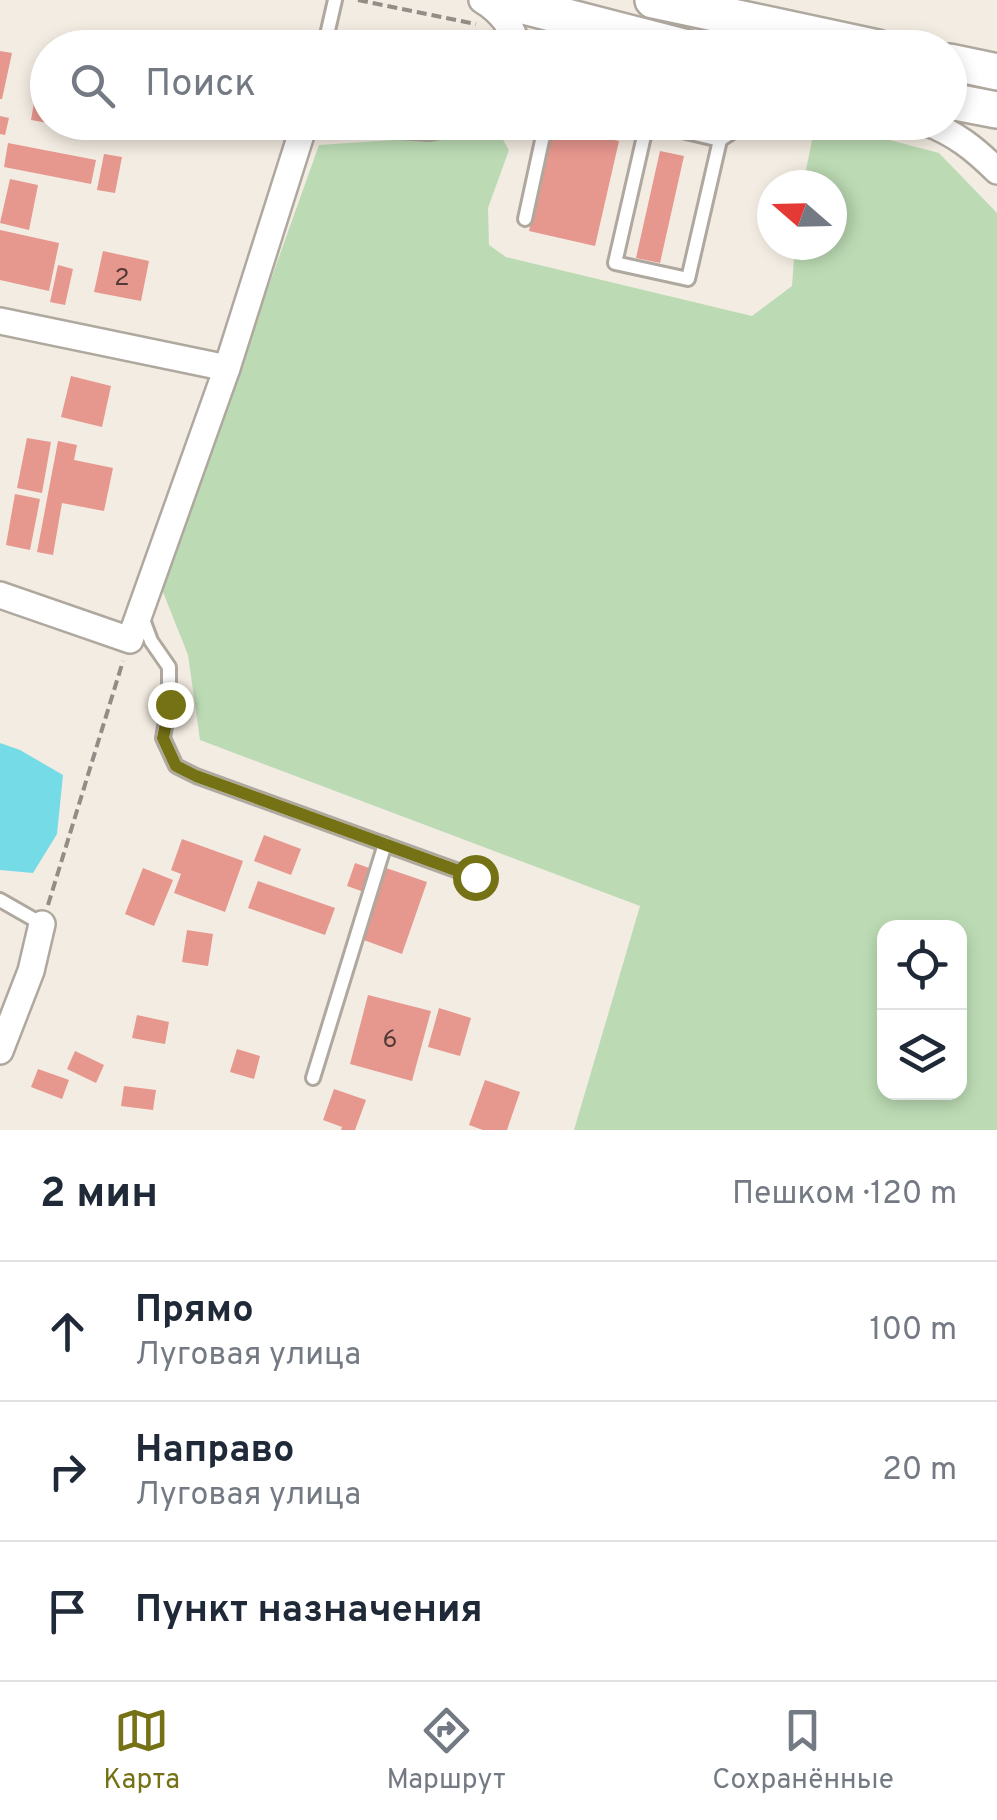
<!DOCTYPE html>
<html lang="ru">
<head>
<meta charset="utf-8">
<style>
	:root { --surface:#fff; --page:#f2f2f3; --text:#1f2937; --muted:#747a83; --line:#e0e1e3; --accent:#757215 }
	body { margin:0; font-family:Overpass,sans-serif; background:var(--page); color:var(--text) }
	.controls { position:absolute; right:30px; bottom:30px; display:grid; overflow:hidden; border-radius:20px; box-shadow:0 5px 15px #0003 }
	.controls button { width:90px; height:90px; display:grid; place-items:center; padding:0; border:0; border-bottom:2px solid var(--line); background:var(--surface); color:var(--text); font:50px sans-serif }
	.compass { position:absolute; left:757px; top:170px; width:90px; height:90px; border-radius:50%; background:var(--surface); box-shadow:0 5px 15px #0003; rotate:290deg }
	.stop { position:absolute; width:30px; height:30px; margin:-22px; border:8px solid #757215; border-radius:50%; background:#fff }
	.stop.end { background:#757215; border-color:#fff; box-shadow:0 2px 10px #0008 }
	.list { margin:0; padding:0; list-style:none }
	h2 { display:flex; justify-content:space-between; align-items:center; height:130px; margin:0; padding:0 40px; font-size:42px }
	h2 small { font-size:32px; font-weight:400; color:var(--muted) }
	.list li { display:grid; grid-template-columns:65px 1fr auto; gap:30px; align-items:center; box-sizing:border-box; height:140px; padding:0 40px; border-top:2px solid var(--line) }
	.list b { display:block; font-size:38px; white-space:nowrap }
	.list p { margin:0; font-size:32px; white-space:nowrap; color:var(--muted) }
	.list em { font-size:32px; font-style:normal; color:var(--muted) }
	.icon { flex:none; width:55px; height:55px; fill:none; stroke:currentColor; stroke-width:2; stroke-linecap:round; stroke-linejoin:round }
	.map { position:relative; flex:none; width:997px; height:1130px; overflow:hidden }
	.search { position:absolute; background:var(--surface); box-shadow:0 5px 15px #0003; left:30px; right:30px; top:30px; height:110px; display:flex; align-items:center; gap:25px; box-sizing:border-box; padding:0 35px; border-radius:55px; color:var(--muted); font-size:38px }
	.sheet { height:550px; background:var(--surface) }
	nav { display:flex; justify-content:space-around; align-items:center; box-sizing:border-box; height:140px; border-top:2px solid var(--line); background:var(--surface); font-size:28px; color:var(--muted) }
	nav a { display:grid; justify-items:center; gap:5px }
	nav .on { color:var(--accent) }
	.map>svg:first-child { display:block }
	.green { fill:#bcdbb4; fill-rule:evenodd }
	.water { fill:#75dbe6 }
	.building { fill:#e6978e }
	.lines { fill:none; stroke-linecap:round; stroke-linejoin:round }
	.lane-casing { stroke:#afa89f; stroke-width:18 }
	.street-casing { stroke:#afa89f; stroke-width:30 }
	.secondary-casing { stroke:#afa89f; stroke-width:40 }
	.path { stroke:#928d86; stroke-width:4; stroke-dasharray:10 5; stroke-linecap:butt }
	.lane { stroke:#fff; stroke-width:12 }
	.street { stroke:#fff; stroke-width:25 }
	.secondary { stroke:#fff; stroke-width:35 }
	.route { stroke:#757215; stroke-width:12 }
	.labels { text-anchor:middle; stroke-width:8; stroke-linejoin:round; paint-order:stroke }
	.number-label { font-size:25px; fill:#513b36 }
</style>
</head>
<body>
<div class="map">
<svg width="997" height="1130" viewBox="0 0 997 1130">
	<rect width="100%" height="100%" fill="#f3ece2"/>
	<path class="green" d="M836 126 939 153 997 213V1130H574L640 906 200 740 188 655 161 587 319 145 499 133 509 150 488 208 489 245 506 257 752 316 792 286 795 245H832V185H803L814 130ZM884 928H960V1092H884Z"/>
	<polygon class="water" points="0,743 20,750 63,775 57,834 33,873 0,870"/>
	<g class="building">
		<polygon points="0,51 12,53 2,99 0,99"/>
		<polygon points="42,56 48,56 48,123 31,120"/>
		<polygon points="0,116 9,118 5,135 0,134"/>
		<polygon points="57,122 86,122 85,129 56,124"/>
		<polygon points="135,122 167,122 165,137 133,131"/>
		<polygon points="559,128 619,141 595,246 529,231 550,138"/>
		<polygon points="8,143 96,160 91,184 4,167"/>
		<polygon points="660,151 684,156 660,263 636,258"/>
		<polygon points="104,154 122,157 115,193 97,190"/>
		<polygon points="10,179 38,185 29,230 0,223"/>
		<polygon points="0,230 59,243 49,291 0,280"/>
		<polygon points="103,251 149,261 141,301 94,292"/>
		<polygon points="58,265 73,269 65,305 50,302"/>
		<polygon points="71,376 111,386 102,427 61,417"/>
		<polygon points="27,438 51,442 42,493 17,488"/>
		<polygon points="58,441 77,445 74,460 113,468 104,511 62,503 53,555 37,552"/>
		<polygon points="15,494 40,499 30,550 6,545"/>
		<polygon points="264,835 301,849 291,875 254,861"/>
		<polygon points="182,839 243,861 225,912 174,893 181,874 171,870"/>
		<polygon points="355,863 372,869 364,892 347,886"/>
		<polygon points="143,868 173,880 154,926 125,914"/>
		<polygon points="386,868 427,882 402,954 361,939"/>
		<polygon points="258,881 335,908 325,935 248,908"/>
		<polygon points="187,930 213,934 208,966 182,962"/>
		<polygon points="368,995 431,1011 412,1081 350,1064"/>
		<polygon points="439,1008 471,1018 460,1056 428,1047"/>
		<polygon points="137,1015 169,1022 165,1044 132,1038"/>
		<polygon points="237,1049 260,1056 254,1079 230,1072"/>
		<polygon points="75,1051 104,1065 96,1083 67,1069"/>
		<polygon points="38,1069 69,1080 62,1099 31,1087"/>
		<polygon points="485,1080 520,1092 507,1130 483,1130 469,1125"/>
		<polygon points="124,1086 156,1090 153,1110 121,1106"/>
		<polygon points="334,1089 366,1100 355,1130 341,1130 342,1127 323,1120"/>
	</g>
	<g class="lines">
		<g class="lane-casing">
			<g id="lane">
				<polyline points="324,48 335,0"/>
				<polyline points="644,122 720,140 741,126 742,122"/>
				<polyline points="647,123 615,263 688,279 720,140"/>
				<polyline points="525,219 546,122"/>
				<polyline points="141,614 151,641 169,667 169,704 163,738 176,766 196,776 475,877"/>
				<polyline points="0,900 42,924"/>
				<polyline points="313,1078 385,844"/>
			</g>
		</g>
		<g class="street-casing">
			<g id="street">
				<path d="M482 0C500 11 513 26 518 48"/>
				<polyline points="561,48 572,41 613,32"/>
				<polyline points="359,122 429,127 454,122"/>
				<path d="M925 122C955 133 975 149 997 171"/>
				<polyline points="0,321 227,368"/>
				<polyline points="0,595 130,640 227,368 305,122"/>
				<polyline points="0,1051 31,971 42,924"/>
			</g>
		</g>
		<g class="secondary-casing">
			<g id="secondary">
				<polyline points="501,0 687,48"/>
				<polyline points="653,0 878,48"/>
				<polyline points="950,62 997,72"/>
				<polyline points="950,101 997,110"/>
			</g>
		</g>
		<g class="path">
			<polyline points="358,0 476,24"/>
			<polyline points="863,122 907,133"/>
			<polyline points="48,905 123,661"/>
		</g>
		<use href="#lane" class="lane"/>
		<use href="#street" class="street"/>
		<use href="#secondary" class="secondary"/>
	</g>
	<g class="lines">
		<polyline class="route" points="170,704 163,738 176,766 196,776 475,877"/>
	</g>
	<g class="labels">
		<g class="number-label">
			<text x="122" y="285">2</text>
			<text x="390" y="1047">6</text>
		</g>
	</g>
</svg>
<div class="controls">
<button><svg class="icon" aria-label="locate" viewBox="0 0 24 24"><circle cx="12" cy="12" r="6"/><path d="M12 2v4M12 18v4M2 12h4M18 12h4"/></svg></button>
<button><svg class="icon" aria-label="layers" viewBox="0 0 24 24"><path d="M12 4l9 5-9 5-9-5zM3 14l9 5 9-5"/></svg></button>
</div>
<svg class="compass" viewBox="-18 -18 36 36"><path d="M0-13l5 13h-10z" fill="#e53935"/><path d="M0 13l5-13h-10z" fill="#747a83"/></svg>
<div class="stop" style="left:475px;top:877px"></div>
<div class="stop end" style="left:170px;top:704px"></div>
<div class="search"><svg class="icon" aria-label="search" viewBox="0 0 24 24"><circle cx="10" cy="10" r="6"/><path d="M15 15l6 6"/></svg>Поиск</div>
</div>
<section class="sheet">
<h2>2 мин<small>Пешком · 120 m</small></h2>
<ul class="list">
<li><svg class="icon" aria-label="ahead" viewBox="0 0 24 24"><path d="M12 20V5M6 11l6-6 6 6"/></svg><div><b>Прямо</b><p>Луговая улица</p></div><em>100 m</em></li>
<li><svg class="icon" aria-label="right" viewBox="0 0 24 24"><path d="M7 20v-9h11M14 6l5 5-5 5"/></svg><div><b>Направо</b><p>Луговая улица</p></div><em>20 m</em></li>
<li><svg class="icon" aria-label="arrive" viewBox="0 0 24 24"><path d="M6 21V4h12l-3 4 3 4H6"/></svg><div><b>Пункт назначения</b></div></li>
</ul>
</section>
<nav>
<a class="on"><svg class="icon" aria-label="map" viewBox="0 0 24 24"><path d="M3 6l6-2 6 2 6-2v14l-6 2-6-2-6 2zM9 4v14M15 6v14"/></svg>Карта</a>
<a><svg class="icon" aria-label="directions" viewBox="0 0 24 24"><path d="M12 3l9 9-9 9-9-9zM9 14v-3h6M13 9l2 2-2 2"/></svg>Маршрут</a>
<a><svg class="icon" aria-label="saved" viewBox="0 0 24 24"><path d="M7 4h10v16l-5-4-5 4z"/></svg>Сохранённые</a>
</nav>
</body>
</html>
